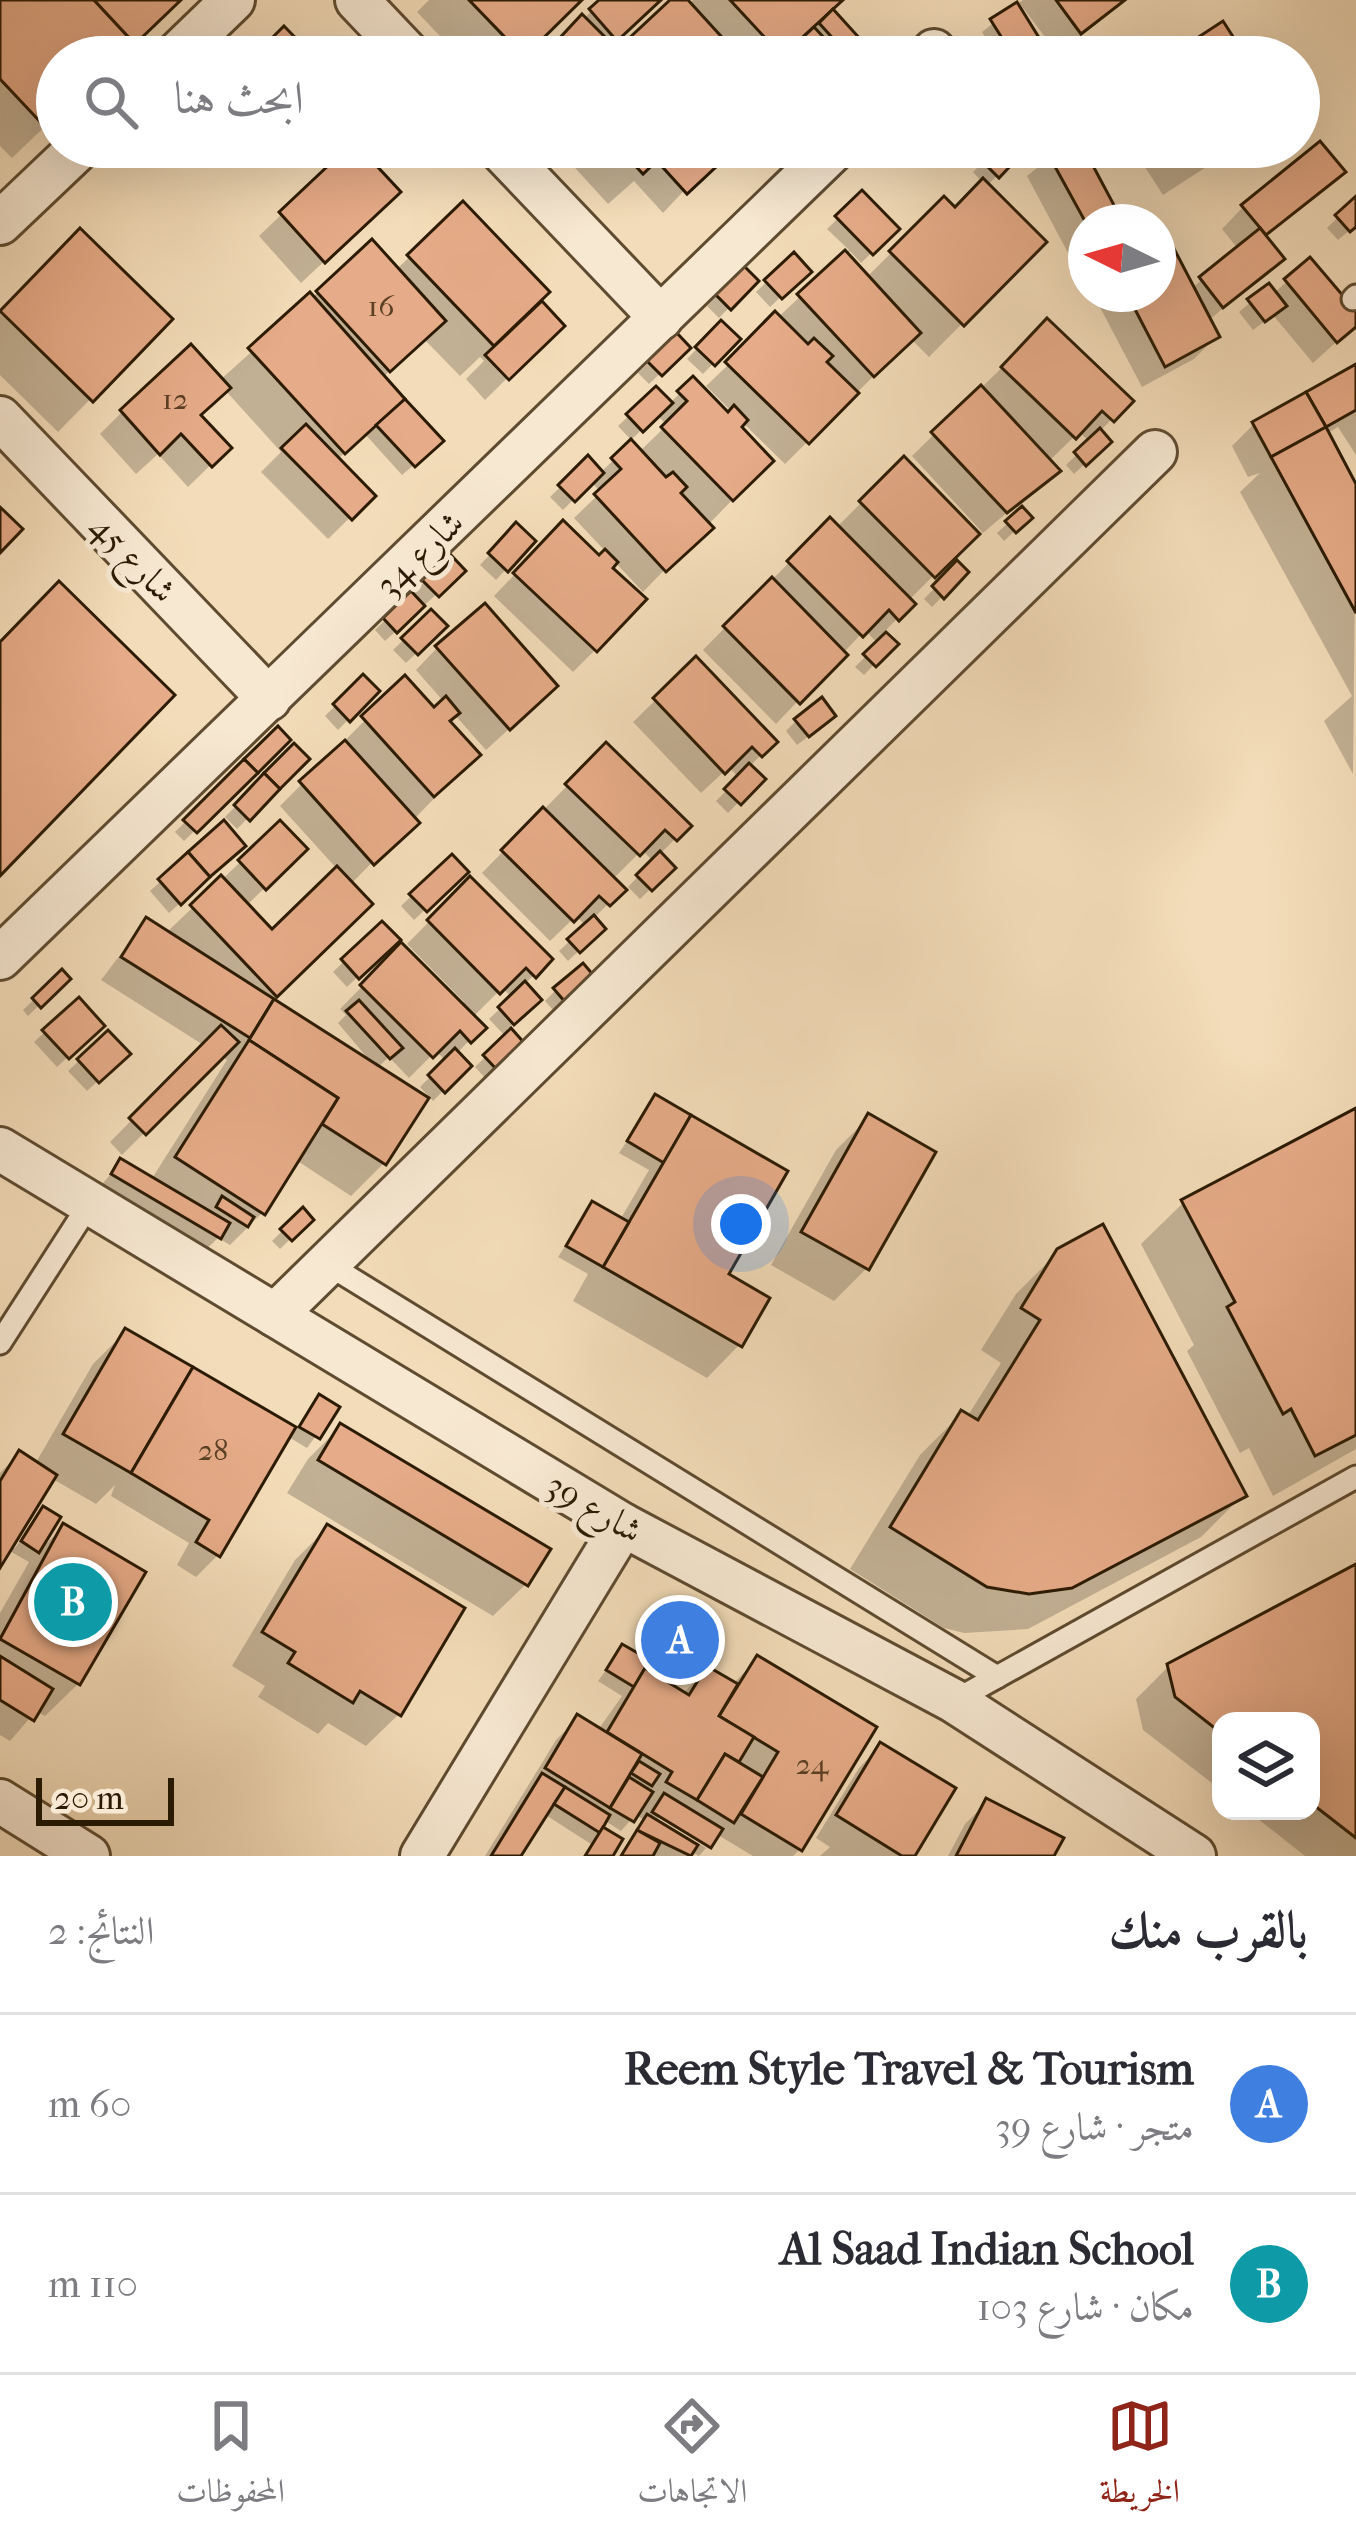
<!DOCTYPE html>
<html lang="ar">
<head>
<meta charset="utf-8">
<style>
	:root { --surface:#fff; --page:#f2f2f3; --text:#2b2b33; --muted:#7c7c81; --line:#e1e1e2; --accent:#8f2418 }
	body { margin:0; font-family:"IM FELL French Canon",Amiri,serif; background:var(--page); color:var(--text); direction:rtl }
	.controls { position:absolute; right:36px; bottom:36px; display:grid; overflow:hidden; border-radius:24px; box-shadow:0 12px 48px #0002 }
	.controls button { width:108px; height:108px; display:grid; place-items:center; padding:0; border:0; border-bottom:3px solid var(--line); background:var(--surface); color:var(--text); font:60px sans-serif }
	.compass { position:absolute; left:1068px; top:204px; width:108px; height:108px; border-radius:50%; background:var(--surface); box-shadow:0 12px 48px #0002; rotate:275deg }
	.scale { position:absolute; left:36px; bottom:30px; width:138px; box-sizing:border-box; padding-left:12px; border:6px solid #2c1b03; border-top:0; font-size:33px; line-height:42px; white-space:nowrap; color:#2c1b03; -webkit-text-stroke:9px #f7e8d2; paint-order:stroke }
	.you { position:absolute; left:741px; top:1224px; width:42px; height:42px; margin:-30px; border:9px solid #fff; border-radius:50%; background:#1a73e8; box-shadow:0 0 0 18px #1a73e833 }
	.badge { display:grid; place-items:center; width:78px; height:78px; border-radius:50%; background:var(--accent); color:#fff; font-size:39px; font-weight:700 }
	.pin { position:absolute; translate:-50% -50%; border:6px solid #fff; box-shadow:0 3px 12px #0006 }
	.list { margin:0; padding:0; list-style:none }
	h2 { display:flex; justify-content:space-between; align-items:center; height:156px; margin:0; padding:0 48px; font-size:51px }
	h2 small { font-size:39px; font-weight:400; color:var(--muted) }
	.list li { display:grid; grid-template-columns:78px 1fr auto; gap:36px; align-items:center; box-sizing:border-box; height:180px; padding:0 48px; border-top:3px solid var(--line) }
	.list b { display:block; font-size:45px; white-space:nowrap }
	.list p { margin:0; font-size:39px; white-space:nowrap; color:var(--muted) }
	.list em { font-size:39px; font-style:normal; color:var(--muted) }
	.icon { flex:none; width:66px; height:66px; fill:none; stroke:currentColor; stroke-width:2; stroke-linecap:round; stroke-linejoin:round }
	.map { position:relative; flex:none; width:1356px; height:1856px; overflow:hidden; direction:ltr }
	.search { position:absolute; background:var(--surface); box-shadow:0 12px 48px #0002; left:36px; right:36px; top:36px; height:132px; display:flex; align-items:center; gap:30px; box-sizing:border-box; padding:0 42px; border-radius:66px; color:var(--muted); font-size:45px }
	.sheet { height:516px; background:var(--surface) }
	nav { display:flex; justify-content:space-around; align-items:center; box-sizing:border-box; height:168px; border-top:3px solid var(--line); background:var(--surface); font-size:33px; color:var(--muted) }
	nav a { display:grid; justify-items:center; gap:6px }
	nav .on { color:var(--accent) }
	.map>svg:first-child { display:block }
	.shadow { fill:#0003 }
	.building { fill:#e6ab88; stroke:#2c1b03; stroke-width:3 }
	.lines { fill:none; stroke-linecap:round; stroke-linejoin:round }
	.lane-casing { stroke:#5e4b30; stroke-width:27 }
	.street-casing { stroke:#5e4b30; stroke-width:48 }
	.lane { stroke:#f7e8d2; stroke-width:21 }
	.street { stroke:#f7e8d2; stroke-width:42 }
	.labels { text-anchor:middle; stroke-width:10; stroke-linejoin:round; paint-order:stroke }
	.number-label { font-size:30px; fill:#5a3f24 }
	.street-label { font-size:36px; fill:#2c1b03; stroke:#f7e8d2 }
</style>
</head>
<body>
<div class="map">
<svg width="1356" height="1856" viewBox="0 0 1356 1856">
	<rect width="100%" height="100%" fill="#f3dcb9"/>
	<filter id="stains"><feTurbulence type="fractalNoise" baseFrequency=".00167" numOctaves="4"/><feColorMatrix values="0 0 0 0 .2 0 0 0 0 .09 0 0 0 0 .02 0 0 0 .5 -.17"/></filter>
	<radialGradient id="worn" r=".72"><stop offset=".6" stop-color="#630" stop-opacity="0"/><stop offset="1" stop-color="#630" stop-opacity=".3"/></radialGradient>
	<g class="shadow">
		<polygon points="0,0 177,0 118,57 57,57 57,115 12,158 0,146"/>
		<polygon points="429,0 579,0 520,57 460,57 417,12"/>
		<polygon points="603,0 658,0 597,57 545,57"/>
		<polygon points="675,0 688,5 693,0 841,0 830,10 859,42 843,57 790,57 785,52 780,57 613,57"/>
		<polygon points="1023,0 1127,0 1058,54 1020,4 1016,6 1048,57 997,57 982,32"/>
		<polygon points="352,147 375,214 301,283 259,236"/>
		<polygon points="556,147 725,147 663,213 634,181 608,204"/>
		<polygon points="999,147 1012,160 987,186 1043,242 929,357 911,339 785,464 742,422 737,427 770,461 643,592 614,561 595,650 573,672 494,596 563,524 599,559 606,552 574,518 601,492 591,482 563,510 550,497 588,460 600,473 631,443 639,452 667,425 657,415 631,440 618,426 656,390 669,404 693,380 728,416 732,412 706,386 849,250 827,229 862,195 896,229 861,263 850,251 846,255 866,278 944,200 955,211 983,183 973,172"/>
		<polygon points="1063,147 1080,147 1086,258 1074,264 1027,176"/>
		<polygon points="1132,147 1237,147 1163,195"/>
		<polygon points="1342,172 1264,238 1281,259 1208,321 1216,337 1194,359 1142,387 1094,296 1158,294 1158,251 1191,289 1238,249 1222,229 1243,207"/>
		<polygon points="1356,200 1356,225 1338,240 1327,228"/>
		<polygon points="463,205 513,325 561,325 485,400 466,379 484,361 480,357 460,376 424,339 382,378 430,451 402,475 365,434 337,460 372,496 328,539 261,472 281,452 225,390 198,416 228,448 188,487 158,454 136,474 100,434 122,412 220,380 372,244 396,270"/>
		<polygon points="80,232 169,319 58,432 0,375 0,313"/>
		<polygon points="794,256 807,272 770,307 756,292"/>
		<polygon points="1310,261 1356,316 1356,324 1313,363 1273,315 1253,330 1239,312 1268,287 1274,293"/>
		<polygon points="743,269 755,281 719,318 707,306"/>
		<polygon points="721,324 737,339 703,374 687,359"/>
		<polygon points="676,337 687,348 649,384 638,373"/>
		<polygon points="1026,344 1130,401 1099,432 1108,442 1074,474 1066,465 1090,442 1079,432 1048,462 1056,471 983,533 912,456"/>
		<polygon points="1356,368 1356,455 1338,427 1326,434 1356,490 1353,774 1324,721 1352,696 1240,492 1260,473 1248,477 1232,446 1254,424"/>
		<polygon points="904,460 975,534 909,600 912,604 883,633 894,644 864,675 855,667 878,644 865,630 776,724 703,650 830,521 837,527"/>
		<polygon points="1022,510 1029,518 1004,541 997,533"/>
		<polygon points="516,527 532,541 496,580 480,565"/>
		<polygon points="449,558 462,571 385,641 375,630"/>
		<polygon points="957,565 965,573 932,607 924,599"/>
		<polygon points="431,613 444,626 406,663 393,650"/>
		<polygon points="437,648 532,708 486,750 454,714 447,722 455,777 350,885 337,936 270,1000 375,1067 338,1023 346,1015 340,1009 401,947 460,1006 464,1002 407,944 470,880 549,959 524,985 538,1000 507,1029 522,1045 486,1079 475,1067 506,1037 489,1019 512,997 502,988 472,1018 482,1028 456,1054 468,1066 433,1101 420,1087 446,1061 436,1051 409,1078 389,1057 377,1068 384,1163 351,1196 296,1160 262,1213 230,1245 218,1238 196,1259 91,1197 121,1162 151,1180 227,1060 221,1056 122,1155 110,1142 205,1046 101,980 146,921 166,933 280,824 304,849 246,906 272,933 338,870 280,806 405,680 434,711 444,702 416,670"/>
		<polygon points="696,661 774,742 749,767 761,779 728,813 716,801 739,778 729,767 701,793 633,722"/>
		<polygon points="363,678 376,691 338,730 325,716"/>
		<polygon points="796,721 822,726 797,745 786,731"/>
		<polygon points="278,731 287,740 184,841 175,832"/>
		<polygon points="606,746 688,826 659,855 672,868 640,899 628,887 653,861 642,850 612,880 622,890 593,919 602,929 568,961 559,951 586,926 576,916 550,941 482,873"/>
		<polygon points="294,747 306,759 237,829 225,817"/>
		<polygon points="223,825 232,856 169,913 150,891"/>
		<polygon points="451,858 465,872 414,920 401,906"/>
		<polygon points="382,925 396,940 347,987 333,972"/>
		<polygon points="61,974 66,979 28,1016 23,1010"/>
		<polygon points="581,987 554,1011 545,1001 555,991"/>
		<polygon points="79,1001 101,1026 57,1067 34,1042"/>
		<polygon points="108,1034 127,1054 87,1091 68,1071"/>
		<polygon points="656,1098 725,1275 739,1345 707,1378 573,1301 588,1274 558,1257 593,1204 620,1220 649,1170 619,1153"/>
		<polygon points="1356,1111 1356,1449 1273,1496 1249,1448 1240,1453 1187,1351 1194,1345 1141,1244 1183,1203"/>
		<polygon points="869,1117 866,1269 834,1301 771,1265 836,1150"/>
		<polygon points="302,1211 310,1220 280,1249 272,1241"/>
		<polygon points="1059,1251 1243,1495 1201,1537 1028,1629 964,1633 944,1628 850,1569 920,1455 961,1414 967,1417 1001,1363 981,1350 1016,1294"/>
		<polygon points="126,1331 295,1430 319,1398 336,1408 307,1448 287,1436 218,1555 196,1577 177,1565 189,1543 111,1496 115,1485 96,1504 51,1478 10,1545 15,1548 43,1510 40,1550 63,1527 78,1684 45,1716 36,1711 10,1741 0,1735 0,1613 29,1562 8,1550 0,1562 0,1473 19,1454 35,1464 93,1364"/>
		<polygon points="341,1426 526,1584 493,1616 287,1493 308,1459"/>
		<polygon points="327,1528 399,1714 366,1746 328,1723 318,1734 258,1697 265,1686 232,1666 295,1560"/>
		<polygon points="1356,1567 1356,1856 1305,1856 1248,1811 1311,1811 1311,1721 1221,1721 1221,1790 1143,1730 1136,1699 1169,1666"/>
		<polygon points="623,1647 634,1681 682,1694 708,1669 733,1684 757,1659 800,1849 793,1856 753,1856 718,1835 661,1814 658,1819 706,1848 699,1856 690,1851 687,1856 620,1856 645,1820 635,1815 621,1831 604,1820 599,1828 609,1856 584,1856 591,1844 544,1814 518,1856 485,1856 556,1740 578,1718 598,1730 622,1696 598,1681"/>
		<polygon points="880,1746 912,1856 820,1856 830,1847 816,1838 859,1768"/>
		<polygon points="987,1802 1051,1856 948,1856 965,1824"/>
	</g>
	<g class="building">
		<polygon points="0,0 94,0 135,44 121,57 57,57 57,118 46,128 0,79"/>
		<polygon points="94,0 181,0 135,44"/>
		<polygon points="469,0 582,0 524,57"/>
		<polygon points="599,0 661,0 617,41 589,9"/>
		<polygon points="670,0 688,0 740,57 609,57"/>
		<polygon points="730,0 843,0 782,56"/>
		<polygon points="1056,0 1125,0 1081,34"/>
		<polygon points="1017,2 1051,57 1014,57 990,19"/>
		<polygon points="833,9 863,42 848,55 819,23"/>
		<polygon points="582,14 611,43 597,57 542,57"/>
		<polygon points="1223,21 1246,57 1168,57"/>
		<polygon points="284,26 314,57 253,57"/>
		<polygon points="814,27 841,56 840,57 810,57 797,43"/>
		<polygon points="1320,141 1346,172 1266,235 1241,205"/>
		<polygon points="348,147 359,147 401,192 325,263 279,212"/>
		<polygon points="618,147 671,147 643,174"/>
		<polygon points="671,147 730,147 733,151 687,194 657,161"/>
		<polygon points="993,147 1003,147 1016,160 999,178 981,160"/>
		<polygon points="1056,147 1083,147 1123,222 1086,223 1047,152"/>
		<polygon points="983,178 1047,242 964,326 889,251 944,196 955,207"/>
		<polygon points="862,190 900,229 873,255 835,216"/>
		<polygon points="1356,196 1356,227 1350,232 1335,215"/>
		<polygon points="463,201 550,292 494,346 407,255"/>
		<polygon points="80,228 173,319 93,402 0,311"/>
		<polygon points="1260,228 1285,259 1223,308 1199,277"/>
		<polygon points="372,239 446,321 390,372 316,291"/>
		<polygon points="1170,241 1220,337 1165,367 1127,294 1158,294 1158,248"/>
		<polygon points="845,250 921,333 874,377 797,294"/>
		<polygon points="794,252 812,272 782,299 764,280"/>
		<polygon points="1310,257 1356,311 1356,327 1337,343 1284,279"/>
		<polygon points="743,265 759,281 731,310 715,294"/>
		<polygon points="1269,283 1287,306 1265,322 1247,299"/>
		<polygon points="310,292 405,399 345,454 248,348"/>
		<polygon points="542,301 565,326 509,380 485,355"/>
		<polygon points="775,311 808,344 814,338 833,356 827,362 859,393 809,444 725,362"/>
		<polygon points="1047,318 1134,401 1114,422 1102,411 1076,439 1001,367"/>
		<polygon points="721,320 741,339 715,366 695,347"/>
		<polygon points="676,332 691,348 662,376 646,360"/>
		<polygon points="191,344 231,388 201,415 232,448 212,467 181,434 160,455 120,410"/>
		<polygon points="1356,364 1356,410 1326,427 1306,392"/>
		<polygon points="693,376 728,412 734,405 748,420 742,427 774,461 733,501 661,427 687,401 677,391"/>
		<polygon points="981,385 1061,471 1007,513 931,432"/>
		<polygon points="656,386 673,403 643,432 626,414"/>
		<polygon points="1306,392 1326,427 1271,457 1252,422"/>
		<polygon points="405,399 444,441 415,467 376,425"/>
		<polygon points="306,424 376,496 352,520 281,448"/>
		<polygon points="1326,427 1356,484 1356,613 1271,457"/>
		<polygon points="1100,428 1112,442 1086,466 1074,452"/>
		<polygon points="631,439 666,477 673,472 687,487 681,493 714,528 666,572 594,494 621,469 611,458"/>
		<polygon points="588,455 604,473 575,502 558,485"/>
		<polygon points="904,456 980,534 935,578 859,501"/>
		<polygon points="1022,506 1033,518 1016,533 1005,521"/>
		<polygon points="0,507 23,529 0,553"/>
		<polygon points="830,517 916,604 899,621 889,610 863,637 787,561"/>
		<polygon points="563,520 599,555 605,549 618,562 613,568 647,599 597,652 513,573"/>
		<polygon points="516,522 536,541 508,572 488,553"/>
		<polygon points="450,554 466,571 439,597 422,580"/>
		<polygon points="957,560 969,572 944,599 932,586"/>
		<polygon points="772,577 848,655 800,704 723,626"/>
		<polygon points="59,581 175,695 0,876 0,642"/>
		<polygon points="411,591 425,606 397,633 383,618"/>
		<polygon points="485,603 558,686 510,730 435,646"/>
		<polygon points="431,609 448,626 418,655 401,638"/>
		<polygon points="886,632 899,644 876,667 863,654"/>
		<polygon points="696,656 778,742 762,757 752,747 725,774 653,698"/>
		<polygon points="363,674 380,691 350,722 333,704"/>
		<polygon points="405,675 434,707 446,696 460,713 450,721 481,755 434,797 361,716"/>
		<polygon points="822,697 836,716 809,737 794,719"/>
		<polygon points="278,726 291,740 258,773 244,759"/>
		<polygon points="345,740 420,823 374,865 299,781"/>
		<polygon points="606,742 692,826 677,841 665,830 640,856 565,784"/>
		<polygon points="294,743 310,759 280,789 264,773"/>
		<polygon points="244,759 258,773 197,833 183,820"/>
		<polygon points="749,763 766,779 741,805 724,789"/>
		<polygon points="264,773 280,789 250,821 234,805"/>
		<polygon points="543,807 627,890 610,906 599,896 574,922 501,850"/>
		<polygon points="224,820 246,846 210,877 188,852"/>
		<polygon points="280,820 308,849 266,890 238,860"/>
		<polygon points="660,851 676,868 652,891 636,875"/>
		<polygon points="188,852 210,877 181,905 158,879"/>
		<polygon points="452,854 469,872 427,912 409,894"/>
		<polygon points="337,866 373,904 277,997 190,905 221,875 272,929"/>
		<polygon points="470,876 553,959 536,978 526,968 500,994 427,920"/>
		<polygon points="594,915 606,929 580,953 567,939"/>
		<polygon points="146,917 274,999 250,1038 121,957"/>
		<polygon points="382,921 401,940 359,979 341,959"/>
		<polygon points="401,942 487,1028 471,1043 460,1031 433,1058 360,985"/>
		<polygon points="583,963 595,977 566,1003 553,988"/>
		<polygon points="62,969 71,979 41,1008 32,998"/>
		<polygon points="525,981 542,1000 514,1025 498,1007"/>
		<polygon points="79,997 105,1026 69,1059 42,1030"/>
		<polygon points="274,999 429,1098 386,1165 322,1124 338,1098 249,1040"/>
		<polygon points="359,1000 403,1048 390,1059 346,1011"/>
		<polygon points="221,1025 239,1042 146,1135 129,1118"/>
		<polygon points="511,1028 526,1045 498,1071 483,1055"/>
		<polygon points="108,1030 131,1054 99,1083 77,1059"/>
		<polygon points="249,1040 338,1098 265,1215 175,1157"/>
		<polygon points="455,1048 472,1066 445,1093 428,1075"/>
		<polygon points="655,1094 691,1115 664,1163 627,1141"/>
		<polygon points="1356,1108 1356,1435 1315,1456 1291,1409 1283,1414 1227,1307 1235,1302 1181,1200"/>
		<polygon points="868,1113 936,1152 869,1270 801,1232"/>
		<polygon points="691,1115 788,1171 729,1274 770,1298 742,1347 603,1267"/>
		<polygon points="120,1158 230,1223 221,1239 111,1174"/>
		<polygon points="222,1196 254,1217 248,1227 216,1207"/>
		<polygon points="592,1201 629,1222 603,1267 566,1246"/>
		<polygon points="303,1207 314,1220 292,1241 280,1229"/>
		<polygon points="1103,1224 1247,1496 1072,1588 1029,1594 987,1587 890,1527 961,1410 978,1420 1040,1320 1021,1308 1057,1249"/>
		<polygon points="125,1328 193,1367 131,1473 63,1434"/>
		<polygon points="193,1367 296,1427 220,1557 196,1542 209,1520 131,1473"/>
		<polygon points="319,1394 340,1407 320,1439 299,1427"/>
		<polygon points="340,1423 551,1549 528,1586 318,1460"/>
		<polygon points="19,1450 57,1475 0,1568 0,1481"/>
		<polygon points="43,1506 61,1517 39,1553 21,1541"/>
		<polygon points="63,1523 146,1572 80,1685 0,1639"/>
		<polygon points="327,1524 465,1608 401,1716 360,1691 353,1703 288,1663 295,1652 262,1632"/>
		<polygon points="1356,1564 1356,1838 1311,1803 1311,1721 1221,1721 1221,1733 1175,1697 1167,1664"/>
		<polygon points="622,1644 650,1660 634,1687 606,1670"/>
		<polygon points="757,1655 877,1727 802,1851 741,1814 778,1752 719,1716"/>
		<polygon points="0,1656 53,1689 34,1721 0,1700"/>
		<polygon points="707,1666 738,1684 719,1716 754,1737 739,1762 725,1754 697,1800 666,1782 672,1772 607,1732 645,1668 689,1695"/>
		<polygon points="577,1714 642,1754 610,1808 545,1768"/>
		<polygon points="880,1742 956,1788 915,1856 902,1856 836,1815"/>
		<polygon points="725,1754 763,1777 734,1823 697,1800"/>
		<polygon points="639,1761 660,1774 652,1786 631,1773"/>
		<polygon points="542,1773 565,1787 554,1804 521,1856 491,1856"/>
		<polygon points="629,1777 653,1792 634,1822 610,1808"/>
		<polygon points="565,1787 610,1815 600,1833 554,1804"/>
		<polygon points="664,1793 723,1829 711,1848 652,1812"/>
		<polygon points="986,1798 1064,1838 1054,1856 956,1856"/>
		<polygon points="647,1814 698,1845 691,1856 637,1830"/>
		<polygon points="603,1827 623,1839 613,1856 585,1856"/>
		<polygon points="637,1830 660,1843 653,1856 621,1856"/>
	</g>
	<g class="lines">
		<g class="lane-casing">
			<g id="lane">
				<polyline points="1353,299 1356,296"/>
				<polyline points="329,1265 997,1677"/>
				<polyline points="0,1343 90,1203"/>
				<polyline points="954,1701 1356,1477"/>
			</g>
		</g>
		<g class="street-casing">
			<g id="street">
				<polyline points="357,0 411,57"/>
				<polyline points="174,57 233,0"/>
				<polyline points="928,57 934,51"/>
				<polyline points="498,147 661,318"/>
				<polyline points="0,223 80,147"/>
				<polyline points="0,418 269,699"/>
				<polyline points="0,958 836,147"/>
				<polyline points="0,1149 623,1525 954,1701 1194,1856"/>
				<polyline points="275,1315 1155,452"/>
				<polyline points="0,1801 88,1856"/>
				<polyline points="422,1856 623,1525"/>
			</g>
		</g>
		<use href="#lane" class="lane"/>
		<use href="#street" class="street"/>
	</g>
	<g class="labels">
		<g class="number-label">
			<text x="381" y="316">16</text>
			<text x="175" y="409">12</text>
			<text x="213" y="1460">28</text>
			<text x="812" y="1774">24</text>
		</g>
		<g class="street-label">
			<text transform="translate(419 553) rotate(-44)" y="13">شارع 34</text>
			<text transform="translate(134 558) rotate(46)" y="13">شارع 45</text>
			<text transform="translate(595 1507) rotate(30)" y="13">شارع 39</text>
		</g>
	</g>
	<rect width="100%" height="100%" filter="url(#stains)"/>
	<rect width="100%" height="100%" fill="url(#worn)"/>
</svg>
<div class="controls">
<button><svg class="icon" aria-label="layers" viewBox="0 0 24 24"><path d="M12 4l9 5-9 5-9-5zM3 14l9 5 9-5"/></svg></button>
</div>
<svg class="compass" viewBox="-18 -18 36 36"><path d="M0-13l5 13h-10z" fill="#e53935"/><path d="M0 13l5-13h-10z" fill="#7c7c81"/></svg>
<div class="scale">20 m</div>
<div class="you"></div>
<div class="pin badge" style="left:680px;top:1640px;background:#3f7fe0">A</div>
<div class="pin badge" style="left:73px;top:1602px;background:#0f9aa8">B</div>
<div class="search"><svg class="icon" aria-label="search" viewBox="0 0 24 24"><circle cx="10" cy="10" r="6"/><path d="M15 15l6 6"/></svg>ابحث هنا</div>
</div>
<section class="sheet">
<h2>بالقرب منك<small>النتائج: 2</small></h2>
<ul class="list">
<li><span class="badge" style="background:#3f7fe0">A</span><div><b>Reem Style Travel &amp; Tourism</b><p>متجر · شارع 39</p></div><em>60 m</em></li>
<li><span class="badge" style="background:#0f9aa8">B</span><div><b>Al Saad Indian School</b><p>مكان · شارع 103</p></div><em>110 m</em></li>
</ul>
</section>
<nav>
<a class="on"><svg class="icon" aria-label="map" viewBox="0 0 24 24"><path d="M3 6l6-2 6 2 6-2v14l-6 2-6-2-6 2zM9 4v14M15 6v14"/></svg>الخريطة</a>
<a><svg class="icon" aria-label="directions" viewBox="0 0 24 24"><path d="M12 3l9 9-9 9-9-9zM9 14v-3h6M13 9l2 2-2 2"/></svg>الاتجاهات</a>
<a><svg class="icon" aria-label="saved" viewBox="0 0 24 24"><path d="M7 4h10v16l-5-4-5 4z"/></svg>المحفوظات</a>
</nav>
</body>
</html>
